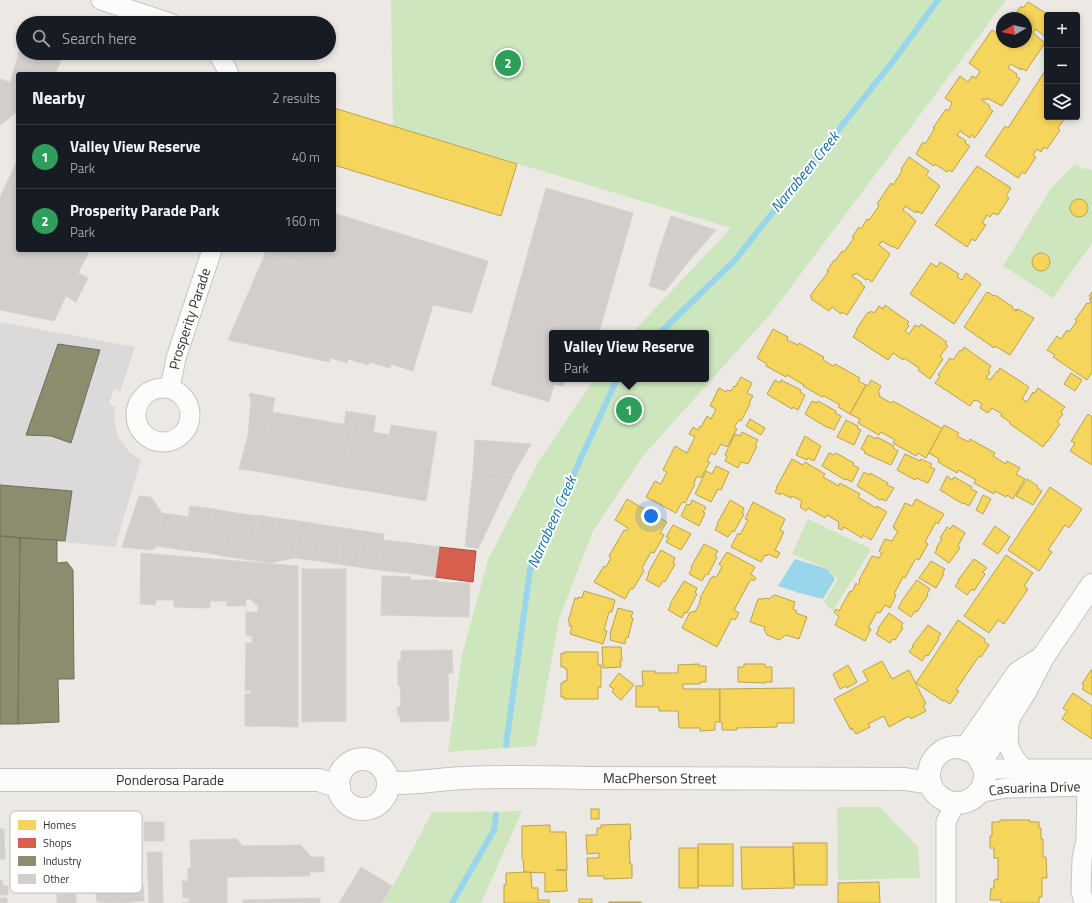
<!DOCTYPE html>
<html lang="en">
<head>
<meta charset="utf-8">
<style>
	:root { --surface:#171b24; --page:#20242c; --text:#f1f3f6; --muted:#9ea1a6; --line:#363941; --accent:#2563eb }
	body { margin:0; font-family:"Titillium Web",sans-serif; background:var(--page); color:var(--text) }
	.controls { position:absolute; right:12px; top:12px; display:grid; overflow:hidden; border-radius:4px; box-shadow:0 2px 6px #0003 }
	.controls button { width:36px; height:36px; display:grid; place-items:center; padding:0; border:0; border-bottom:1px solid var(--line); background:var(--surface); color:var(--text); font:20px sans-serif }
	.compass { position:absolute; left:996px; top:12px; width:36px; height:36px; border-radius:50%; background:var(--surface); box-shadow:0 2px 6px #0003; rotate:261deg }
	.you { position:absolute; left:651px; top:516px; width:14px; height:14px; margin:-10px; border:3px solid #fff; border-radius:50%; background:#1a73e8; box-shadow:0 0 0 6px #1a73e833 }
	.badge { display:grid; place-items:center; width:26px; height:26px; border-radius:50%; background:var(--accent); color:#fff; font-size:13px; font-weight:700 }
	.pin { position:absolute; translate:-50% -50%; border:2px solid #fff; box-shadow:0 1px 4px #0006 }
	.popup { position:absolute; left:549px; top:330px; width:160px; height:52px; box-sizing:border-box; display:grid; place-content:center; border-radius:4px; background:var(--surface); filter:drop-shadow(0 1px 3px #0005); font-size:13px; white-space:nowrap; color:var(--muted) }
	.popup b { font-size:15px; color:var(--text) }
	.popup::after { content:''; position:absolute; left:50%; top:100%; margin-left:-8px; border:8px solid transparent; border-top-color:var(--surface) }
	.list { margin:0; padding:0; list-style:none }
	h2 { display:flex; justify-content:space-between; align-items:center; height:52px; margin:0; padding:0 16px; font-size:17px }
	h2 small { font-size:13px; font-weight:400; color:var(--muted) }
	.list li { display:grid; grid-template-columns:26px 1fr auto; gap:12px; align-items:center; box-sizing:border-box; height:64px; padding:0 16px; border-top:1px solid var(--line) }
	.list b { display:block; font-size:15px; white-space:nowrap }
	.list p { margin:0; font-size:13px; white-space:nowrap; color:var(--muted) }
	.list em { font-size:13px; font-style:normal; color:var(--muted) }
	.icon { flex:none; width:22px; height:22px; fill:none; stroke:currentColor; stroke-width:2; stroke-linecap:round; stroke-linejoin:round }
	.map { position:relative; flex:none; width:1092px; height:903px; overflow:hidden }
	.search { position:absolute; background:var(--surface); box-shadow:0 2px 6px #0003; left:16px; top:16px; width:320px; height:44px; display:flex; align-items:center; gap:10px; box-sizing:border-box; padding:0 14px; border-radius:22px; color:var(--muted); font-size:15px }
	.panel { position:absolute; background:var(--surface); box-shadow:0 2px 6px #0003; left:16px; top:72px; width:320px; height:180px; border-radius:4px }
	.map>svg:first-child { display:block }
	.industrial { fill:#dcd9db }
	.green { fill:#cee6be }
	.water { fill:#99d6ec }
	.homes { fill:#f6d55c; stroke:#baa34e }
	.shops { fill:#d6604d; stroke:#a45144 }
	.industry { fill:#8c8c6e; stroke:#70705b }
	.lines { fill:none; stroke-linecap:round; stroke-linejoin:round }
	.stream { stroke:#99d6ec; stroke-width:6 }
	.building { fill:#d1cecb; stroke:#d7d4d0 }
	.street-casing { stroke:#c5c4c5; stroke-width:21 }
	.secondary-casing { stroke:#c5c4c5; stroke-width:24 }
	.street { stroke:#fcfcfb; stroke-width:19 }
	.secondary { stroke:#fcfcfb; stroke-width:22 }
	.labels { text-anchor:middle; stroke-width:4; stroke-linejoin:round; paint-order:stroke }
	.street-label { font-size:14px; fill:#2e2e2e; stroke:#fff }
	.water-label { font-size:15px; font-style:italic; fill:#0d6fa3; stroke:#fff }
	.key { fill:#fff; stroke:#c0c0c0; stroke-width:1 }
	.key-label { font-size:11px; fill:#2e2e2e }
</style>
</head>
<body>
<div class="map">
<svg width="1092" height="903" viewBox="0 0 1092 903">
	<rect width="100%" height="100%" fill="#ece8e4"/>
	<polygon class="industrial" points="0,322 135,347 120,392 114,389 109,404 115,407 114,422 118,437 129,452 141,460 115,547 0,536"/>
	<g class="green">
		<polygon points="391,0 1006,0 773,311 643,456 593,531 559,619 536,746 448,752 462,655 488,560 539,461 594,379 706,379 706,333 632,333 731,228 393,126"/>
		<polygon points="1075,164 1086,170 1087,168 1092,171 1092,243 1053,298 1003,266 1051,188"/>
		<polygon points="808,519 871,549 833,611 824,602 838,579 827,569 792,554"/>
		<polygon points="837,807 880,807 918,847 920,878 838,880"/>
		<polygon points="522,811 481,903 383,903 395,883 432,812"/>
	</g>
	<polygon class="water" points="795,559 827,569 835,579 823,599 799,593 778,586"/>
	<g class="homes">
		<polygon points="1028,2 1049,15 1047,15 1047,36 1045,34 1044,36 1036,29 1033,33 1045,43 1026,71 1021,68 1021,70 1011,64 1008,68 1017,74 1016,76 1020,79 1002,106 987,98 986,100 982,98 982,100 990,106 989,108 993,111 975,138 971,135 970,138 960,131 957,135 966,141 965,143 970,146 952,172 949,170 947,172 935,164 934,166 916,154 923,142 925,144 935,128 933,128 946,109 948,111 952,103 945,98 960,76 968,82 972,76 976,78 980,71 969,63 992,30 1002,36 1002,42 1026,42 1026,18 1013,18 1021,6 1023,8"/>
		<polygon points="1045,71 1047,73 1047,117 1070,117 1068,120 1065,118 1058,128 1060,130 1047,149 1044,147 1041,152 1037,149 1033,155 1036,157 1025,174 1022,172 1018,178 985,156 1005,126 1008,128"/>
		<polygon points="334,108 517,164 501,216 334,165"/>
		<polygon points="909,157 929,171 926,175 940,186 922,214 917,211 916,213 905,206 903,210 912,217 912,218 916,221 898,249 892,246 892,247 882,241 879,245 890,254 872,282 868,279 866,280 856,273 855,275 853,274 852,276 862,283 861,284 865,287 847,315 842,312 841,314 832,307 829,311 811,299 812,297 810,296 829,271 827,271 834,260 835,261 842,251 844,252 854,238 852,237 859,227 861,229 867,219 869,220 879,206 877,204 891,183 893,185 902,171 901,169"/>
		<polygon points="977,166 1011,188 1006,196 1009,198 998,215 993,213 990,217 987,215 982,223 986,225 975,241 972,239 967,247 935,225"/>
		<circle cx="1079" cy="208" r="9"/>
		<circle cx="1041" cy="262" r="9"/>
		<polygon points="940,262 959,274 957,277 962,280 966,273 981,284 954,324 910,294 931,263 937,267"/>
		<polygon points="987,292 988,293 988,292 994,296 995,295 1013,307 1012,308 1016,311 1016,309 1017,311 1018,309 1034,318 1010,355 995,346 994,348 964,327"/>
		<polygon points="1092,292 1092,373 1087,380 1053,357 1055,355 1047,350 1057,336 1061,339 1067,330 1069,332 1077,321 1075,320 1087,303 1089,304 1091,300 1089,299 1091,298 1089,296"/>
		<polygon points="885,305 909,322 907,324 909,326 905,331 909,334 915,325 919,327 921,324 947,342 945,344 948,346 940,356 943,359 930,379 918,370 919,368 904,358 903,360 893,353 888,360 853,337 857,330 856,330 868,312 870,313 871,311 874,313 879,306 883,309"/>
		<polygon points="773,329 788,337 787,340 798,345 799,343 824,357 823,360 833,366 835,364 860,378 858,381 866,385 850,414 838,407 840,405 824,396 822,397 803,386 804,385 787,375 786,377 766,366 767,364 757,358"/>
		<polygon points="964,347 991,366 988,371 990,372 986,378 990,380 997,371 998,372 1000,368 1029,387 1022,399 1027,402 1033,392 1034,394 1038,388 1065,407 1061,412 1063,414 1057,422 1060,424 1048,441 1047,441 1043,447 1010,424 1010,422 1001,416 1002,414 992,408 988,413 980,408 982,404 976,400 976,401 974,400 970,406 935,383 940,376 938,375 950,358 953,360 960,350 962,351"/>
		<polygon points="1071,373 1082,380 1075,391 1064,384"/>
		<polygon points="741,377 752,383 747,393 753,396 749,403 750,404 741,421 739,420 734,427 737,429 727,447 721,444 715,455 711,453 707,461 710,462 701,478 697,476 694,483 695,484 685,503 682,502 676,513 646,497 655,481 661,484 667,472 663,470 675,446 687,453 695,437 689,434 693,427 698,430 700,426 701,427 707,416 711,419 716,409 710,406 719,388 726,392 727,390 731,391 734,386 735,387"/>
		<polygon points="775,380 780,383 781,380 801,390 800,392 805,395 798,410 793,407 792,409 767,394"/>
		<polygon points="871,380 881,386 878,392 880,394 879,396 891,403 893,401 943,429 926,458 918,453 916,456 893,443 895,440 881,432 879,435 858,423 860,419 850,414 866,385 868,386"/>
		<polygon points="812,401 817,403 818,401 836,411 835,413 841,416 834,430 828,427 828,428 805,414"/>
		<polygon points="1088,414 1092,417 1092,465 1070,451 1075,443 1071,441"/>
		<polygon points="750,419 765,428 761,435 746,426"/>
		<polygon points="846,420 858,426 857,428 861,430 854,445 837,437"/>
		<polygon points="944,425 959,433 957,436 969,442 970,439 995,453 993,456 1006,464 1007,461 1020,468 1016,474 1025,479 1013,499 1007,495 1006,497 995,491 994,494 974,483 976,480 958,470 957,473 938,462 939,459 929,453"/>
		<polygon points="742,432 758,440 755,445 757,446 748,464 741,462 738,468 725,461 727,456 725,455 735,434 740,436"/>
		<polygon points="868,435 876,439 877,437 894,446 893,448 898,451 891,465 864,453 865,451 861,449"/>
		<polygon points="805,436 821,446 814,461 808,458 807,460 796,455"/>
		<polygon points="829,453 834,455 836,453 854,463 853,465 859,468 852,482 846,479 845,480 822,466"/>
		<polygon points="905,454 920,461 921,459 932,464 930,467 935,469 928,483 916,478 915,480 897,470"/>
		<polygon points="792,459 803,465 805,462 825,474 823,477 839,486 840,483 860,494 858,497 876,508 877,506 887,512 871,540 863,535 862,538 844,527 842,530 838,528 839,525 838,524 839,522 827,515 825,518 808,508 806,511 800,507 802,501 792,496 791,498 781,493 780,495 775,492 777,488 776,488"/>
		<polygon points="716,466 729,472 721,490 718,489 711,502 695,494 706,471 712,474"/>
		<polygon points="864,472 869,475 870,473 888,483 887,485 894,488 886,501 881,499 880,500 857,486"/>
		<polygon points="947,476 952,480 954,477 972,487 971,489 977,492 969,506 964,503 963,504 940,490"/>
		<polygon points="1027,479 1038,486 1037,488 1042,491 1033,505 1016,496"/>
		<polygon points="1050,487 1082,509 1069,528 1065,525 1048,550 1052,552 1039,571 1008,550"/>
		<polygon points="983,495 991,499 983,514 976,510"/>
		<polygon points="627,499 667,522 660,533 664,535 654,553 651,552 642,568 644,571 633,589 631,588 625,599 594,582 604,566 606,567 611,558 609,556 624,530 626,531 628,528 615,520"/>
		<polygon points="916,499 944,514 938,524 936,522 925,542 928,544 919,560 916,558 905,578 903,577 894,594 896,595 890,608 885,605 880,613 877,612 868,628 871,629 865,641 835,625 839,617 834,612 836,609 839,611 850,591 852,592 856,583 858,585 860,581 859,580 872,556 879,558 882,553 879,551 885,539 892,541 898,531 894,529 895,528 893,527 905,503 912,506"/>
		<polygon points="692,500 706,507 703,512 705,513 699,526 681,516 687,504 690,505"/>
		<polygon points="730,500 744,508 742,513 744,514 734,532 732,531 728,537 715,530 718,524 717,524"/>
		<polygon points="753,502 785,519 780,530 784,532 775,550 780,553 777,558 768,554 767,556 765,555 761,562 731,547 738,533 740,535 748,520 745,519"/>
		<polygon points="673,525 691,534 681,550 666,542 669,538 666,537"/>
		<polygon points="953,525 965,533 958,546 960,548 949,563 935,553 937,549 936,548 942,539 940,538 947,527 950,529"/>
		<polygon points="995,526 1010,537 998,554 983,544"/>
		<polygon points="704,544 718,551 715,556 717,557 708,575 706,574 702,581 689,574 692,568 691,567"/>
		<polygon points="661,550 675,558 673,563 675,564 665,582 663,581 659,587 646,580 649,574 648,573"/>
		<polygon points="727,552 755,567 751,574 756,578 754,581 751,579 734,610 739,613 735,620 732,618 717,647 682,628 690,612 691,613 693,611 695,612 700,603 699,602 701,599 700,598 711,578 712,578 713,576 716,578 722,567 719,564"/>
		<polygon points="1006,555 1033,573 1024,586 1028,589 1004,624 998,620 989,633 964,616"/>
		<polygon points="974,559 987,568 983,572 985,574 974,591 972,589 967,595 955,586 959,581 958,580"/>
		<polygon points="931,561 945,569 942,573 944,574 936,588 919,578"/>
		<polygon points="917,580 930,589 927,594 928,595 917,612 915,611 911,617 898,608 902,602 901,602"/>
		<polygon points="684,581 697,588 695,593 697,594 687,613 685,612 682,618 668,610 671,605 670,604"/>
		<polygon points="584,591 615,600 612,612 609,612 604,630 607,631 603,644 570,634 572,626 569,626 570,623 568,622 575,598 578,599 578,597 582,598"/>
		<polygon points="775,595 795,602 793,609 797,611 796,613 807,617 799,639 786,635 779,640 767,635 764,629 765,627 750,622 758,599 764,599 765,598 770,599 771,597"/>
		<polygon points="618,608 633,612 631,617 633,618 628,638 626,637 625,644 610,640 611,634 610,634"/>
		<polygon points="889,613 903,623 901,627 903,628 895,640 893,639 890,643 876,634 879,629 878,628"/>
		<polygon points="958,620 985,639 984,641 989,645 981,657 979,656 956,690 959,691 950,704 944,700 943,701 916,683"/>
		<polygon points="928,625 941,634 938,638 939,639 928,656 926,655 922,661 909,652 913,647 912,646"/>
		<polygon points="602,647 621,647 622,661 620,661 621,667 603,668"/>
		<polygon points="564,652 598,652 598,665 601,665 601,687 598,687 598,699 564,699 564,697 561,697 561,683 564,683 564,681 567,681 567,669 565,669 565,667 561,667 561,653 564,654"/>
		<polygon points="882,661 892,679 909,670 926,704 923,706 926,711 911,719 909,716 889,727 884,716 868,724 870,727 856,734 852,728 851,730 834,699 868,681 863,671"/>
		<polygon points="699,664 699,666 706,666 706,682 700,682 700,684 683,684 683,689 720,689 720,722 715,722 715,730 700,731 700,728 679,728 678,711 659,711 659,707 636,707 636,686 643,686 642,671 655,671 655,673 678,673 678,665"/>
		<polygon points="744,664 765,664 765,667 772,667 772,682 765,682 765,683 738,682 738,667 744,667"/>
		<polygon points="848,665 857,682 847,688 846,686 840,689 833,674"/>
		<polygon points="1091,670 1092,670 1092,695 1082,689 1084,685 1082,684"/>
		<polygon points="619,673 634,685 621,700 612,692 614,689 609,686"/>
		<polygon points="794,688 794,723 777,723 777,727 737,728 737,730 722,730 722,722 720,722 720,689"/>
		<polygon points="1073,693 1092,706 1092,739 1062,719 1067,711 1063,708"/>
		<rect x="591" y="809" width="8" height="10"/>
		<polygon points="1000,820 1030,820 1030,822 1039,822 1039,828 1041,828 1041,839 1043,839 1043,857 1046,857 1047,878 1042,878 1042,897 1039,897 1039,903 1001,903 1001,900 990,900 991,888 994,888 994,880 998,879 998,858 994,858 994,848 990,848 990,836 992,836 992,822 1000,822"/>
		<polygon points="630,824 631,840 629,840 630,864 632,864 632,878 604,879 604,876 588,876 587,858 599,858 599,853 587,854 586,835 597,835 597,828 601,828 601,825"/>
		<polygon points="550,825 550,832 566,832 567,870 556,870 566,870 567,891 545,892 545,873 524,872 523,859 522,859 522,826"/>
		<polygon points="793,843 827,843 827,885 795,885"/>
		<rect x="698" y="844" width="35" height="42"/>
		<polygon points="741,847 793,847 794,888 742,889"/>
		<rect x="679" y="848" width="19" height="40"/>
		<polygon points="528,872 531,873 532,888 538,888 538,900 549,900 549,903 504,903 504,885 506,885 506,873"/>
		<polygon points="879,882 880,903 838,903 838,883"/>
		<rect x="579" y="899" width="13" height="4"/>
		<rect x="609" y="902" width="32" height="1"/>
	</g>
	<polygon class="shops" points="439,547 476,551 473,582 435,577"/>
	<g class="industry">
		<polygon points="58,344 100,350 71,443 51,436 26,435"/>
		<polygon points="0,485 72,491 65,541 0,536"/>
		<polygon points="0,536 20,538 18,724 0,724"/>
		<polygon points="20,538 57,540 57,563 67,562 73,570 74,679 58,679 59,722 18,724"/>
	</g>
	<g class="lines">
		<g class="stream">
			<polyline points="660,333 735,260 894,60 938,0"/>
			<polyline points="506,745 530,570 617,379"/>
			<polyline points="452,903 494,830 496,815"/>
		</g>
	</g>
	<g class="building">
		<polygon points="23,39 23,53 60,53 62,59 55,74 18,74 18,111 0,125 0,79 10,82"/>
		<polygon points="18,159 18,250 90,250 78,273 88,278 76,302 66,296 54,321 0,310 0,197"/>
		<polygon points="546,188 633,213 599,333 552,333 552,379 566,379 564,386 554,384 549,402 491,385"/>
		<polygon points="334,213 488,261 472,313 433,305 265,254 260,250 334,250"/>
		<polygon points="671,216 716,230 689,261 659,251"/>
		<polygon points="659,251 689,261 665,291 649,286"/>
		<polygon points="265,254 433,305 413,371 391,364 390,368 369,362 368,365 348,359 347,363 330,358 329,362 228,340"/>
		<polygon points="249,393 275,398 261,472 239,469 248,435 251,401"/>
		<polygon points="346,411 376,416 373,432 390,435 380,493 343,487 353,426 344,425"/>
		<polygon points="272,412 353,426 343,487 261,472"/>
		<polygon points="391,425 437,432 432,463 386,455"/>
		<polygon points="475,440 531,444 513,475 473,472"/>
		<polygon points="386,455 432,463 426,501 380,493"/>
		<polygon points="473,472 513,475 478,549 465,546"/>
		<polygon points="139,496 151,497 162,513 157,546 152,550 122,547"/>
		<polygon points="190,506 214,509 207,553 183,550"/>
		<polygon points="214,509 236,513 229,557 207,553"/>
		<polygon points="162,513 189,517 183,550 157,546"/>
		<polygon points="236,513 258,516 251,560 229,557"/>
		<polygon points="256,515 276,518 270,563 251,560 258,516"/>
		<polygon points="276,518 299,521 294,558 270,563"/>
		<polygon points="299,521 323,525 318,561 294,558"/>
		<polygon points="323,525 344,528 338,564 318,561"/>
		<polygon points="344,528 363,531 358,567 338,564"/>
		<polygon points="363,531 384,534 379,570 358,567"/>
		<polygon points="383,540 411,543 407,573 379,570"/>
		<polygon points="411,543 439,547 435,577 407,573"/>
		<polygon points="141,553 298,566 298,727 245,726 245,694 251,694 251,691 245,691 246,643 252,643 252,636 246,635 246,612 258,612 258,606 250,599 246,599 246,606 226,606 227,601 210,601 210,608 174,607 174,600 156,600 155,605 140,604"/>
		<polygon points="302,569 346,569 346,721 302,722"/>
		<polygon points="382,576 411,577 410,580 438,580 438,582 470,583 469,617 381,615"/>
		<polygon points="452,650 453,673 448,673 449,721 400,722 400,715 398,715 397,707 401,707 400,686 398,686 398,661 401,661 401,651"/>
		<rect x="144" y="822" width="20" height="19"/>
		<polygon points="59,827 91,827 91,879 71,879 71,867 56,867 59,860"/>
		<polygon points="0,829 4,829 5,859 0,859"/>
		<polygon points="141,835 142,862 125,863 125,872 106,873 104,836"/>
		<polygon points="237,839 242,846 301,845 311,857 324,857 324,872 310,872 310,876 227,877 227,903 181,903 189,902 189,898 183,898 182,881 188,881 188,868 191,868 190,840"/>
		<polygon points="147,852 162,852 163,903 149,903"/>
		<polygon points="361,867 392,886 382,903 339,903"/>
		<polygon points="0,880 2,880 3,886 8,886 8,895 0,895"/>
		<polygon points="143,885 144,901 119,903 97,902 96,893 89,893 88,886 99,886 100,893 105,893 105,887"/>
		<rect x="57" y="894" width="19" height="9"/>
		<rect x="0" y="898" width="7" height="5"/>
		<polygon points="320,898 320,903 243,903 243,900"/>
	</g>
	<g class="lines">
		<g class="street-casing">
			<g id="street">
				<polyline points="101,0 170,23"/>
				<polyline points="217,53 222,60 229,74"/>
				<path id="s1" d="M170 388 176 358 212 250"/>
				<circle cx="163" cy="415" r="27"/>
				<path d="M1010 716C1007 741 1005 750 1024 769"/>
				<polyline points="984,769 1092,769"/>
				<path id="s2" d="M978 793 1006 788 1092 786"/>
				<polyline points="946,903 946,822 955,803"/>
				<polyline points="1084,903 1081,891 1082,859 1086,840 1087,786"/>
			</g>
		</g>
		<g class="secondary-casing">
			<g id="secondary">
				<circle cx="957" cy="775" r="28"/>
				<polyline points="965,749 1018,673 1037,661"/>
				<circle cx="363" cy="784" r="25"/>
				<polyline points="981,762 1025,692 1043,657 1092,585"/>
				<path id="s3" d="M0 780H319L339 787"/>
				<path id="s4" d="M388 783C414 784 439 779 465 778 506 776 547 777 588 778L905 779 930 783"/>
			</g>
		</g>
		<use href="#street" class="street"/>
		<use href="#secondary" class="secondary"/>
	</g>
	<g class="labels">
		<g class="street-label">
			<text dy="5" stroke="none"><textPath href="#s1" startOffset="72">Prosperity Parade</textPath></text>
			<text dy="5" stroke="none"><textPath href="#s4" startOffset="272">MacPherson Street</textPath></text>
			<text dy="5" stroke="none"><textPath href="#s3" startOffset="170">Ponderosa Parade</textPath></text>
			<text dy="5" stroke="none"><textPath href="#s2" startOffset="57">Casuarina Drive</textPath></text>
		</g>
		<g class="water-label">
			<text transform="translate(805 172) rotate(-51)" y="5">Narrabeen Creek</text>
			<text transform="translate(552 522) rotate(-66)" y="5">Narrabeen Creek</text>
		</g>
	</g>
	<rect x="10" y="811" width="132" height="82" rx="6" class="key"/>
	<rect x="18" y="820" width="18" height="10" fill="#f6d55c"/>
	<rect x="18" y="838" width="18" height="10" fill="#d6604d"/>
	<rect x="18" y="856" width="18" height="10" fill="#8c8c6e"/>
	<rect x="18" y="874" width="18" height="10" fill="#d1cecb"/>
	<g class="key-label">
		<text x="43" y="829">Homes</text>
		<text x="43" y="847">Shops</text>
		<text x="43" y="865">Industry</text>
		<text x="43" y="883">Other</text>
	</g>
</svg>
<div class="controls">
<button>+</button>
<button>−</button>
<button><svg class="icon" aria-label="layers" viewBox="0 0 24 24"><path d="M12 4l9 5-9 5-9-5zM3 14l9 5 9-5"/></svg></button>
</div>
<svg class="compass" viewBox="-18 -18 36 36"><path d="M0-13l5 13h-10z" fill="#e53935"/><path d="M0 13l5-13h-10z" fill="#9ea1a6"/></svg>
<div class="you"></div>
<div class="pin badge" style="left:629px;top:410px;background:#2e9e5b">1</div>
<div class="popup"><b>Valley View Reserve</b>Park</div>
<div class="pin badge" style="left:508px;top:63px;background:#2e9e5b">2</div>
<div class="search"><svg class="icon" aria-label="search" viewBox="0 0 24 24"><circle cx="10" cy="10" r="6"/><path d="M15 15l6 6"/></svg>Search here</div>
<section class="panel">
<h2>Nearby<small>2 results</small></h2>
<ul class="list">
<li><span class="badge" style="background:#2e9e5b">1</span><div><b>Valley View Reserve</b><p>Park</p></div><em>40 m</em></li>
<li><span class="badge" style="background:#2e9e5b">2</span><div><b>Prosperity Parade Park</b><p>Park</p></div><em>160 m</em></li>
</ul>
</section>
</div>
</body>
</html>
